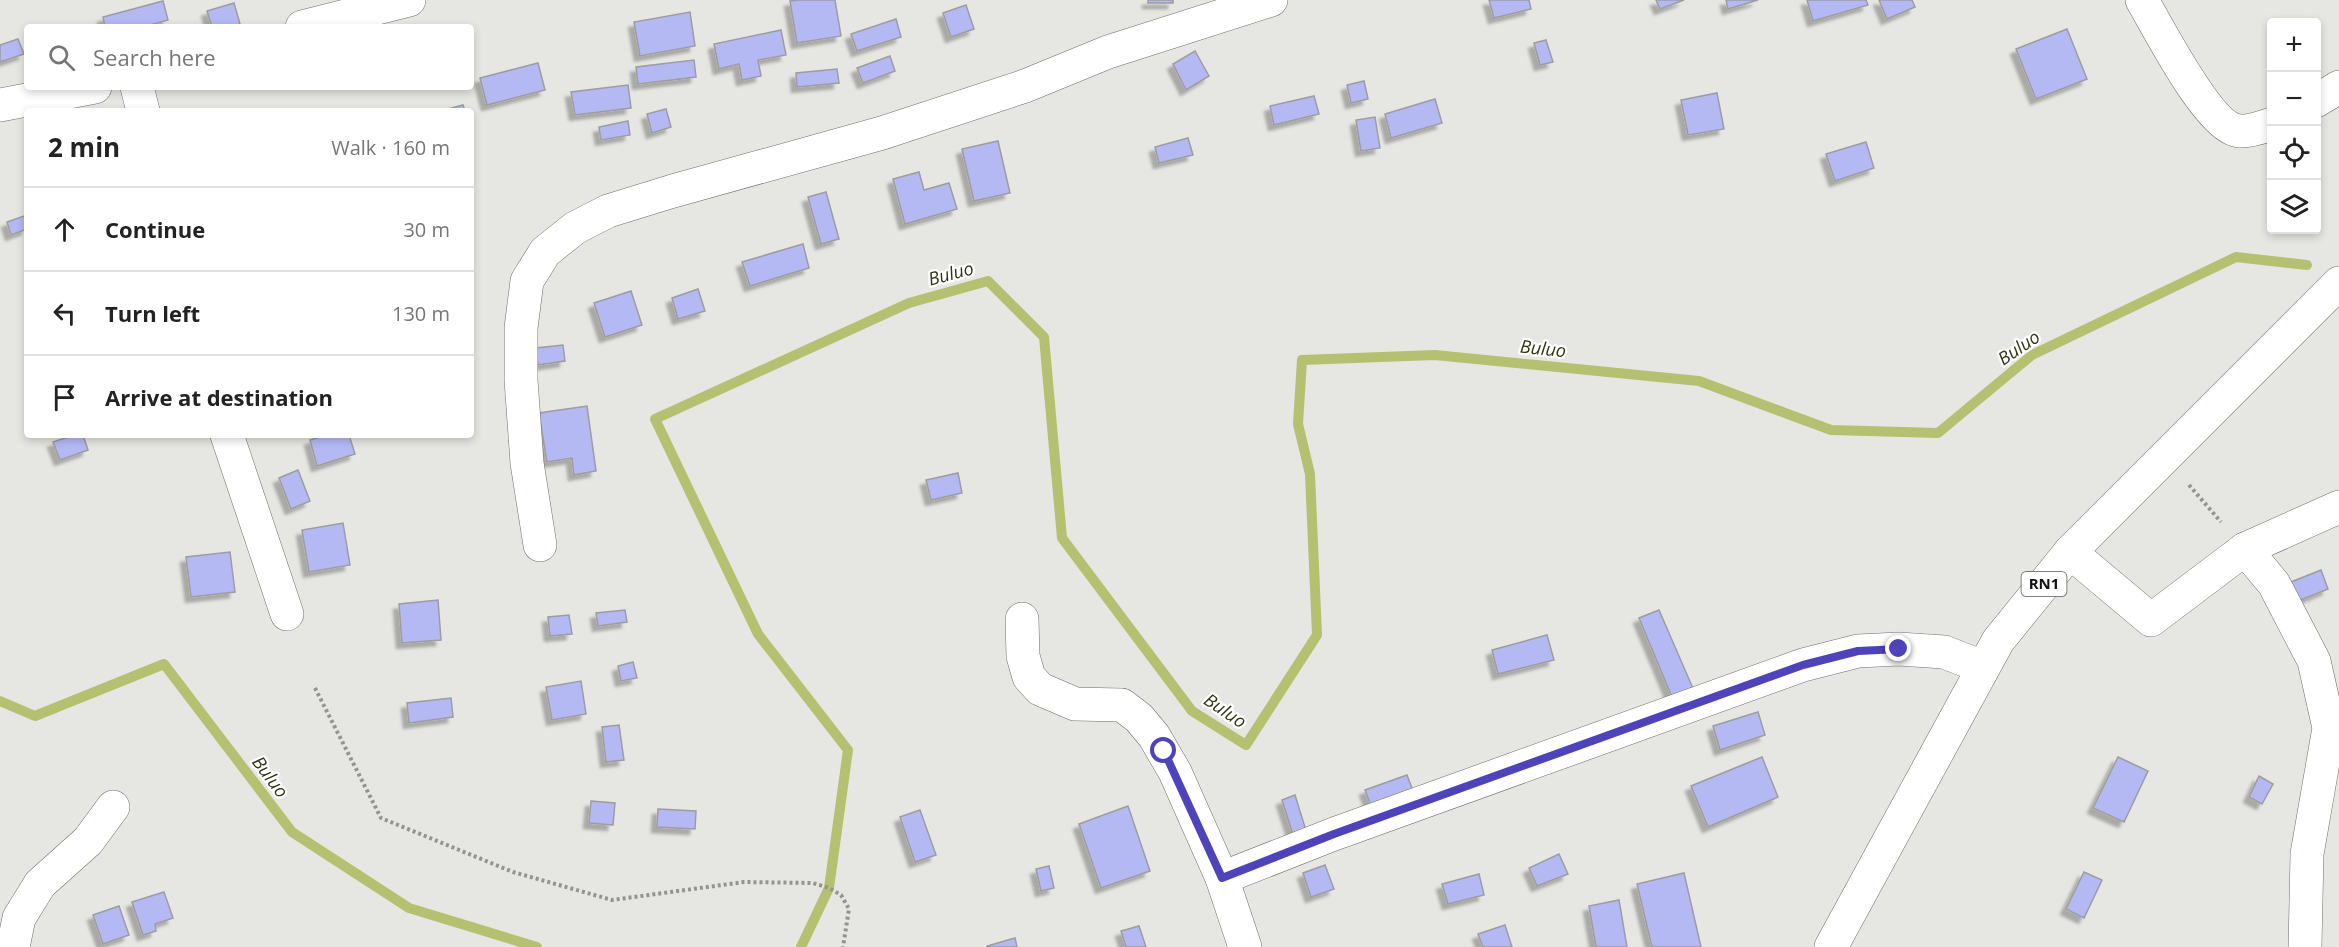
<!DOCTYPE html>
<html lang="en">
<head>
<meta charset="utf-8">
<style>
	:root { --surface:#fff; --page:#f6f6f6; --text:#222; --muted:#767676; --line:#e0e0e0 }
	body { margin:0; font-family:"Open Sans",sans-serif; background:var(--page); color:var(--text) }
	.controls { position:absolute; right:18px; top:18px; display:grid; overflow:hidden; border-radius:6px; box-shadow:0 3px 9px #0003 }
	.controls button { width:54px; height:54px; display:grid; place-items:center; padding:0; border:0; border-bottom:2px solid var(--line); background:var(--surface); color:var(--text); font:30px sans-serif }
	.stop { position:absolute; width:18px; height:18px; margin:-14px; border:4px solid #4e43ba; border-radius:50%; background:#fff }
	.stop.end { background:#4e43ba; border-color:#fff; box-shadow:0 2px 6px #0008 }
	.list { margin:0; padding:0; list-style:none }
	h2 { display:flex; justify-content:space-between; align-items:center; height:78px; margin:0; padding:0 24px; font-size:26px }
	h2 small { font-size:20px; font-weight:400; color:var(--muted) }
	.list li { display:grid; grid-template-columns:39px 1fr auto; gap:18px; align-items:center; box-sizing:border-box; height:84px; padding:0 24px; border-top:2px solid var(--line) }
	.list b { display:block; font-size:22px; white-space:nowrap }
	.list em { font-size:20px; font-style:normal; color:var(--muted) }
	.icon { flex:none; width:33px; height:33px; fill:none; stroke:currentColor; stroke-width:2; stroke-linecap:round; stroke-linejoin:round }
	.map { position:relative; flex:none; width:2339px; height:947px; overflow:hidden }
	.search { position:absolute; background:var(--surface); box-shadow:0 3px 9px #0003; left:24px; top:24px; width:450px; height:66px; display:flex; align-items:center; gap:15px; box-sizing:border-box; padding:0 21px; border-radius:6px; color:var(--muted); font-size:22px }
	.panel { position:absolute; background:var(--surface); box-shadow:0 3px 9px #0003; left:24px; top:108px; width:450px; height:330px; border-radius:6px }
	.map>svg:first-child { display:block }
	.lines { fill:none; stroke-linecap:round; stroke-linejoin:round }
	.stream { stroke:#b5c171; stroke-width:10 }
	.building { fill:#b4b9f4; stroke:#9c9ca1; stroke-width:1.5; filter:url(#shadow) }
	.minor-casing { stroke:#6e6f6a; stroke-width:34 }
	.highway-casing { stroke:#6e6f6a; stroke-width:34 }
	.path { stroke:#939490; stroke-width:4; stroke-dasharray:3 3; stroke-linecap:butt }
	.minor { stroke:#fff; stroke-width:33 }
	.highway { stroke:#fff; stroke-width:33 }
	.route { stroke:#4e43ba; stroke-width:8 }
	.labels { text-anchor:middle; stroke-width:4.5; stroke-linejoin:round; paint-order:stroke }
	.shield { fill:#fff; stroke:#585857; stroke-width:1.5 }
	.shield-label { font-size:15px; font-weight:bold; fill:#10110f }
	.water-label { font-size:18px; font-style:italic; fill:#303412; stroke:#fff }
</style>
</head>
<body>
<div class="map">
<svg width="2339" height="947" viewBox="0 0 2339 947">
	<defs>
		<filter id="shadow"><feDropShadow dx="-5.5" dy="5.5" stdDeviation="1.5" flood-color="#0004"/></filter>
	</defs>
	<rect width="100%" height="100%" fill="#e6e7e2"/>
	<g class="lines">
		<g class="stream">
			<polyline points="0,701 35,716 164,664 292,832 409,908 537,947"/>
			<polyline points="801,947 829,888 848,750 758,634 655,419 909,303 988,281 1044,337 1062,538 1192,711 1246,745 1317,635 1310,474 1298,424 1302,360 1435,355 1699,381 1831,430 1938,433 2032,355 2236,257 2307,265"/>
		</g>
	</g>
	<g class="building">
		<polygon points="798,0 835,0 841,36 797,43 790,1"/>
		<rect x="1148" y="0" width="25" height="3"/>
		<polygon points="1489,0 1529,0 1531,9 1494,18"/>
		<polygon points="1656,0 1684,0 1660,9"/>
		<polygon points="1726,0 1758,0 1728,9"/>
		<polygon points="1807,0 1866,0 1868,5 1813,21"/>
		<polygon points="1879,0 1912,0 1915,7 1887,19"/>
		<polygon points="163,1 168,20 143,27 105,27 103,17"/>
		<polygon points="234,3 240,24 229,27 212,27 207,11"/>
		<polygon points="966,5 974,29 951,37 943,13"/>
		<polygon points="690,12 695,46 640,56 634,22"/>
		<polygon points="896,19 901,37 857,51 851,34"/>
		<polygon points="2067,29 2087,79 2036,99 2016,49"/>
		<polygon points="781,30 786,55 758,60 761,76 742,80 739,64 719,69 714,44"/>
		<polygon points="18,39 24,54 0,62 0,45"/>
		<polygon points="1546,40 1553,62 1540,65 1534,43"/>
		<polygon points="1195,51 1209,76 1186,90 1173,64"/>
		<polygon points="890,56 895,71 863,83 857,68"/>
		<polygon points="694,60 696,77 638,84 636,67"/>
		<polygon points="538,63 545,90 487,105 480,78"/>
		<polygon points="837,69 839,83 797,87 796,73"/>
		<polygon points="1364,81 1368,99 1351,103 1347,85"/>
		<polygon points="628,85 631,108 575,115 571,92"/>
		<polygon points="1717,93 1724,129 1688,135 1681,100"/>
		<polygon points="1314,96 1319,114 1274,125 1270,106"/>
		<polygon points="1435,99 1442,123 1391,138 1385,114"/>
		<polygon points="463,105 465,111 441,111"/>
		<polygon points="666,109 671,127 652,133 647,114"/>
		<polygon points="1375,117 1380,148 1361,151 1356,120"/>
		<polygon points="628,121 630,135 601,140 599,127"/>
		<polygon points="1188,138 1193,155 1159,163 1155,147"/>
		<polygon points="998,141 1010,193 974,201 962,149"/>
		<polygon points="1866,142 1874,168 1835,181 1826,154"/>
		<polygon points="919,172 924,190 949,183 957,209 905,224 893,179"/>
		<polygon points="826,192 839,239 821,244 808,197"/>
		<polygon points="27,215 27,229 11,235 7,222"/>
		<polygon points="803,244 809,268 750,286 742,262"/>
		<polygon points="698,289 705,311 678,319 672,298"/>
		<polygon points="631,291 642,325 605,337 594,303"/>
		<polygon points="563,345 565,361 538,365 536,348"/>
		<polygon points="587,406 596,471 574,475 572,458 547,462 539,413"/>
		<polygon points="74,435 83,435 88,450 60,460 53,442"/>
		<polygon points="326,435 349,435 355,454 317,466 310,440"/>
		<polygon points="298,470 310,501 291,509 279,478"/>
		<polygon points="958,473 962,493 931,500 926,480"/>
		<polygon points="343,523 350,565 309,572 302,530"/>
		<polygon points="230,552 235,592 191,597 186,557"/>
		<polygon points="2321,570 2328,589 2298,601 2291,582"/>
		<polygon points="438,600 441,640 402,643 399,604"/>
		<polygon points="625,610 627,622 598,626 596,613"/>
		<polygon points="1659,610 1695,693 1674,702 1639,618"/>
		<polygon points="569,615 572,634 550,636 548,617"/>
		<polygon points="1547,635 1554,660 1498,674 1492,650"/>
		<polygon points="633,662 637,678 621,681 618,666"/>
		<polygon points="581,681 586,714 552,720 546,687"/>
		<polygon points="451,698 453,717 409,723 407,703"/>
		<polygon points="1758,712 1765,735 1720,750 1713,726"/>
		<polygon points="619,725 624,760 606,762 602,727"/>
		<polygon points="1762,757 1778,797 1708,827 1691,786"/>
		<polygon points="2118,757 2148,771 2124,822 2093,808"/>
		<polygon points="1407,775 1416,799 1374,814 1365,790"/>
		<polygon points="2259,776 2273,784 2262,804 2249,797"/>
		<polygon points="1295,795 1308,837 1295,841 1282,800"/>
		<polygon points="591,801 615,803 613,825 589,823"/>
		<polygon points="1128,806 1150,871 1101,888 1079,824"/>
		<polygon points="658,809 696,811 695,829 657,827"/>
		<polygon points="920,810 936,855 915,862 900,817"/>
		<polygon points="1559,854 1568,874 1537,886 1529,868"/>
		<polygon points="1325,865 1334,889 1311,897 1303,873"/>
		<polygon points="1049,866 1054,888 1041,891 1036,869"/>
		<polygon points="2084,872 2102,880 2084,918 2066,909"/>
		<polygon points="1684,873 1701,947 1652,947 1637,884"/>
		<polygon points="1479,874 1484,895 1448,904 1442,884"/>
		<polygon points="164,892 173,918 155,924 156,931 143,935 132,902"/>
		<polygon points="1619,900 1627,947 1596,947 1589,906"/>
		<polygon points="119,906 129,935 103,944 93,915"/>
		<polygon points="1505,925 1512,947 1483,947 1478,934"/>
		<polygon points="1139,926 1146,947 1126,947 1121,931"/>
		<polygon points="1015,938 1017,947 987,947 987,946"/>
	</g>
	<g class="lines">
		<g class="minor-casing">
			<g id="minor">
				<path d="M2142 0C2158 27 2209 129 2240 131 2249 132 2263 127 2272 124"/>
				<polyline points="302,27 409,0"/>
				<polyline points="137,87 143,111"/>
				<polyline points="2316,101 2339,87"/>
				<polyline points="0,105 95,87"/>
				<polyline points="227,435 287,614"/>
				<polyline points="540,545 527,463 521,380 521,328 527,281 545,252 575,228 608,211 673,191 882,133 1025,86 1108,52 1271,0"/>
				<polyline points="2245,549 2274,584 2314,661 2329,728 2307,854 2305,947"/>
				<polyline points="2070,552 2151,620 2245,549 2339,507"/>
				<polyline points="1022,619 1023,656 1029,677 1040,689 1075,704 1122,705 1139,718 1154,736 1175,772 1222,878 1245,947"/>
				<polyline points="1222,878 1334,834 1803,665 1858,651 1899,649 1944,652 1983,667"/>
				<polyline points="13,947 19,918 40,884 88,841 113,807"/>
			</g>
		</g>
		<g class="highway-casing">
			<polyline id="highway" points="1831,947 1998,641 2070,552 2339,283"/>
		</g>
		<g class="path">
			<polyline points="2189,485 2221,522"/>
			<polyline points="315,688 381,818 513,872 612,900 744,882 813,883 829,888 841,895 849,909 843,947"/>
		</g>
		<use href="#minor" class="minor"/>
		<use href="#highway" class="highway"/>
	</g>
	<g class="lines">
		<polyline class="route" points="1164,751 1222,878 1334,834 1803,665 1858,651 1899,649"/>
	</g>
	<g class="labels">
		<rect class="shield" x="2021.5" y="572" width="45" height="24" rx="4.5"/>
		<g class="shield-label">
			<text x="2044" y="589">RN1</text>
		</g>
		<g class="water-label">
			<text transform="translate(951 274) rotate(-15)" y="6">Buluo</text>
			<text transform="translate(2019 348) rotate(-34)" y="6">Buluo</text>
			<text transform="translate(1543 349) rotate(6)" y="6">Buluo</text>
			<text transform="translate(1225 711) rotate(34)" y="6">Buluo</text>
			<text transform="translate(270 777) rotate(53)" y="6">Buluo</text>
		</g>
	</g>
</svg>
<div class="controls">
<button>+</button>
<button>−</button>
<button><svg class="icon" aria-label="locate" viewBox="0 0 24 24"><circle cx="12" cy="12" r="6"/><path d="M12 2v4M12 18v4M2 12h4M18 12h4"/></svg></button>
<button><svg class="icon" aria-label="layers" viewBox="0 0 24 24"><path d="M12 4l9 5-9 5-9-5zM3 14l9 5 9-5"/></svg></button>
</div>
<div class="stop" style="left:1164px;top:751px"></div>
<div class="stop end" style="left:1899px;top:649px"></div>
<div class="search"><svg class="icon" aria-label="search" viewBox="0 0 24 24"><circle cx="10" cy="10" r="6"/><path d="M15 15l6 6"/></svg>Search here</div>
<section class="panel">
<h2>2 min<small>Walk · 160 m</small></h2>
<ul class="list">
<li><svg class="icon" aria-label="ahead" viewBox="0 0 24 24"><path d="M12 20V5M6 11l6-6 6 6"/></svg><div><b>Continue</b></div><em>30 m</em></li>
<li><svg class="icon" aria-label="left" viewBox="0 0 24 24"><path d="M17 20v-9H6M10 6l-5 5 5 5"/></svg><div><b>Turn left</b></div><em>130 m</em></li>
<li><svg class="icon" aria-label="arrive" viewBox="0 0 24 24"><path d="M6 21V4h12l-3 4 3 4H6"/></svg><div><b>Arrive at destination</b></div></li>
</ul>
</section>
</div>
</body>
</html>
